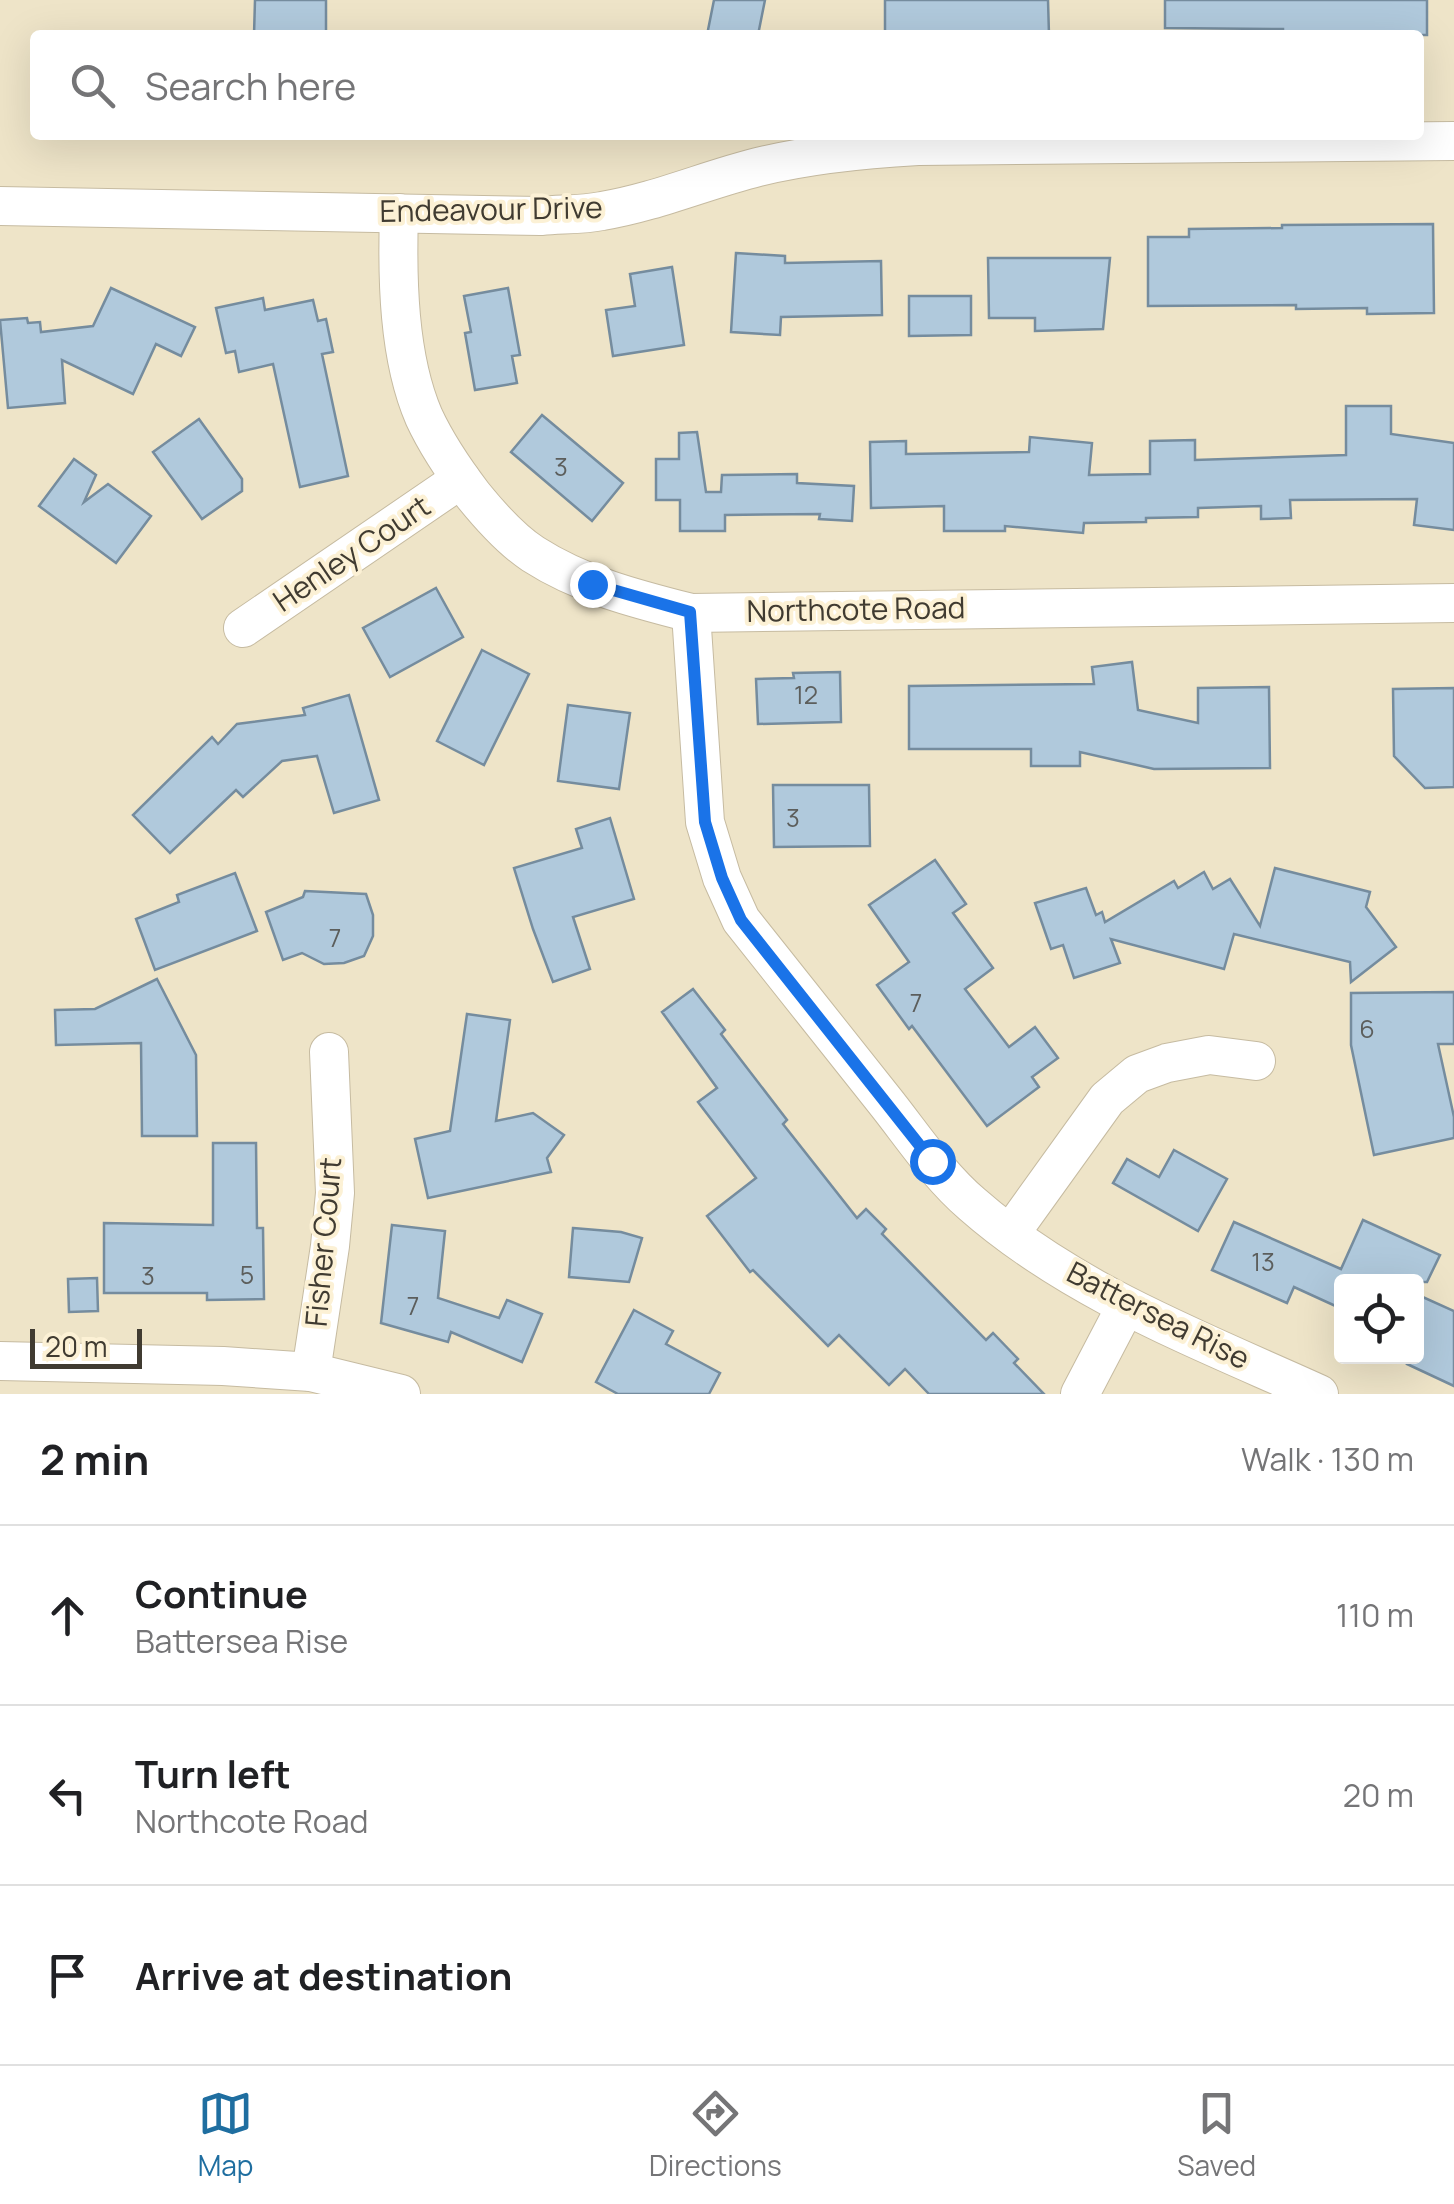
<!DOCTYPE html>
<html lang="en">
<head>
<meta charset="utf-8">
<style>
	:root { --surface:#fff; --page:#f6f6f6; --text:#202124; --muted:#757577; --line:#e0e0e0; --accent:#1f6ea0 }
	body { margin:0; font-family:Manrope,sans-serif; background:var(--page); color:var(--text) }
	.controls { position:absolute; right:30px; bottom:30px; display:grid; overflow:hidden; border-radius:10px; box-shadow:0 10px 40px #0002 }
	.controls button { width:90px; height:90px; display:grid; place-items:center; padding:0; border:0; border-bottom:2px solid var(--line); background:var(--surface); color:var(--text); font:50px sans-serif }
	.scale { position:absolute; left:30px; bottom:25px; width:112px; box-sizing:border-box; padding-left:10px; border:5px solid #403b31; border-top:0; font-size:28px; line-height:35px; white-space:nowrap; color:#403b31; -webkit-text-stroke:8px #fcf1d5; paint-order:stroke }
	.stop { position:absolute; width:30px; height:30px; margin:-22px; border:8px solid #1a73e8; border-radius:50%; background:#fff }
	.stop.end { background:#1a73e8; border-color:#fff; box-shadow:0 2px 10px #0008 }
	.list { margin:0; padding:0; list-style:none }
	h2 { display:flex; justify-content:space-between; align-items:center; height:130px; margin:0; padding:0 40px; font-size:42px }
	h2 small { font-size:32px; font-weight:400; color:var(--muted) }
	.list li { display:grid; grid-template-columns:65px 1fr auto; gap:30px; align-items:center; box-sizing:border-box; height:180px; padding:0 40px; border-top:2px solid var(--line) }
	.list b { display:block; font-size:38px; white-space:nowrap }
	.list p { margin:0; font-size:32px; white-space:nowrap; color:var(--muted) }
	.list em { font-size:32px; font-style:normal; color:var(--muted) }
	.icon { flex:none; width:55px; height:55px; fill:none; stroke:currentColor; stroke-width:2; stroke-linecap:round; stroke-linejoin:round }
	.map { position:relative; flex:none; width:1454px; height:1394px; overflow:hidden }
	.search { position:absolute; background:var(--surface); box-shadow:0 10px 40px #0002; left:30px; right:30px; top:30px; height:110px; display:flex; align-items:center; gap:25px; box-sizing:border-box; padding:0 35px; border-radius:10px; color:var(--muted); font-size:38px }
	.sheet { height:670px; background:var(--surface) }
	nav { display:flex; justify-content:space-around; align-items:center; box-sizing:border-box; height:140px; border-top:2px solid var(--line); background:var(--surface); font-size:28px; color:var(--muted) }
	nav a { display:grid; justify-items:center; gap:5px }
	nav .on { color:var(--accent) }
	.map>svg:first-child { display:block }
	.building { fill:#b0c9dc; stroke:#758c9e; stroke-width:2.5 }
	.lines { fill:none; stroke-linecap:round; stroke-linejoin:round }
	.minor-casing { stroke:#c6bba1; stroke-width:40 }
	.minor { stroke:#fff; stroke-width:38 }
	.route { stroke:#1a73e8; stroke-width:12 }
	.labels { text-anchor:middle; stroke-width:8; stroke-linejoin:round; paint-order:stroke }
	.number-label { font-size:25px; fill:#5c5e5c }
	.street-label { font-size:30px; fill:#403b31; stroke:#fcf1d5 }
</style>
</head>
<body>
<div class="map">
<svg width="1454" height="1394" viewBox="0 0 1454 1394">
	<rect width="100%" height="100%" fill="#eee4c8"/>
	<g class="building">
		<polygon points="255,0 326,0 326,35 254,35"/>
		<polygon points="714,0 765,0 758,35 707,35"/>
		<polygon points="885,0 1048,0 1049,35 885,35"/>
		<polygon points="1165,0 1427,0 1427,35 1283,35 1283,29 1165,28"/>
		<polygon points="1433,224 1434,313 1367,314 1367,308 1296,309 1296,305 1148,306 1148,237 1189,237 1189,229 1282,228 1282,225"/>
		<polygon points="736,253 785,256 785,263 881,261 882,315 781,317 780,335 731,332"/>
		<polygon points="988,258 1110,258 1103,329 1035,331 1035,318 989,318"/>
		<polygon points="672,267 684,345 613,356 606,310 635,306 630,274"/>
		<polygon points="111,288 195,327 181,356 156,344 133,394 62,360 65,403 8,408 0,320 27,318 28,323 40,322 41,332 93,326"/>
		<polygon points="508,288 520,355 512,356 517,383 475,390 465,333 471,332 464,296"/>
		<polygon points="909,296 971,296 971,335 909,336"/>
		<polygon points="263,298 265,310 313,300 318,321 326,319 333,352 322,354 348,476 300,487 273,364 239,372 235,351 226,353 216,308"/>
		<polygon points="1346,406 1391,406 1391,434 1454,443 1454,530 1414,525 1417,499 1290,500 1291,518 1261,519 1261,506 1198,508 1198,517 1146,518 1146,522 1084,523 1083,533 1005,526 1005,531 944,531 944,506 871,508 870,442 906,441 906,454 1029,452 1030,437 1092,443 1089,475 1150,474 1150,441 1195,440 1195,460 1346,455"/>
		<polygon points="542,415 623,483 592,521 511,452"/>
		<polygon points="199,419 242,479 242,491 202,519 153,452"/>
		<polygon points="697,432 706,492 721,492 722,475 797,474 797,483 854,486 852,521 819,519 820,514 725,515 725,531 680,531 680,500 656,500 656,459 679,459 679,433"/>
		<polygon points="74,459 96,475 84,502 108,484 151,516 116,563 39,506"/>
		<polygon points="436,588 463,637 390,677 363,628"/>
		<polygon points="482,650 529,674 484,765 437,741"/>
		<polygon points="1132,662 1138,710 1198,723 1198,688 1269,687 1270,768 1154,769 1080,752 1080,766 1031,766 1031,749 909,749 909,686 1094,684 1092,667"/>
		<polygon points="840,672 841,722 758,724 756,679 794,678 793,673"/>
		<polygon points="1454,688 1454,787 1425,788 1394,756 1393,689"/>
		<polygon points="349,695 379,800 334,813 317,756 282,761 243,797 236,790 170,853 133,815 212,737 218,744 237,724 305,715 303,708"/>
		<polygon points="568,705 630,713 619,789 558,781"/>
		<polygon points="773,785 869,785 870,846 774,847"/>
		<polygon points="610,818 634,899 573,917 590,969 553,982 533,929 514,868 582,848 576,829"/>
		<polygon points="935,860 966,904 953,913 993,968 965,989 1009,1047 1035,1027 1058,1058 1032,1077 1039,1087 987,1126 912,1026 909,1029 877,985 909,962 869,905"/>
		<polygon points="1275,868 1370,892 1366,907 1396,947 1351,982 1350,962 1234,934 1224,969 1111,939 1120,963 1074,978 1063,945 1051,949 1035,903 1086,888 1096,915 1102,912 1105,922 1174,881 1178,888 1204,872 1213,889 1230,879 1260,926"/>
		<polygon points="235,873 257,931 155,970 136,919 179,902 177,895"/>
		<polygon points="305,891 366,894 373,915 373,936 364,956 344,963 324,964 302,953 283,960 266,912 303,897"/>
		<polygon points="157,979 196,1055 197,1136 142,1136 141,1043 56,1045 55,1010 95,1009"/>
		<polygon points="693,989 725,1030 721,1034 787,1120 783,1124 857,1218 866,1209 886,1229 882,1234 986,1340 993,1333 1018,1359 1014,1363 1044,1394 929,1394 905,1369 889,1385 839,1335 828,1346 753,1270 750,1272 707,1216 756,1178 698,1102 717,1088 662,1012"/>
		<polygon points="1454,992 1454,1044 1438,1044 1454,1117 1454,1138 1374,1155 1351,1045 1351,993"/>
		<polygon points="467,1014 510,1020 496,1121 533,1113 564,1135 547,1158 551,1172 428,1198 415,1139 450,1131"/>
		<polygon points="213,1143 256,1143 257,1228 263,1228 264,1299 207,1300 207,1293 104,1293 104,1223 213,1225"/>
		<polygon points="1174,1150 1227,1179 1198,1231 1113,1183 1127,1159 1159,1177"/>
		<polygon points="1363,1220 1440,1255 1427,1282 1342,1282 1342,1309 1294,1287 1287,1303 1212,1270 1234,1222 1341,1269"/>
		<polygon points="392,1225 445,1231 438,1298 499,1318 507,1300 542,1314 522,1362 451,1332 448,1342 381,1323"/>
		<polygon points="573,1228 621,1232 642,1238 629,1282 569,1277"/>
		<polygon points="97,1278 98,1311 69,1312 68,1279"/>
		<polygon points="1416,1294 1454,1311 1454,1386 1407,1364 1410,1356 1416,1356"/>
		<polygon points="634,1310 673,1331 666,1344 720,1373 709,1394 618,1394 596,1382"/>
	</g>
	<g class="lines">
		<g class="minor-casing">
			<g id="minor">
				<path d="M0 206 541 216C561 214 582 215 602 211 656 202 706 180 758 167 811 154 864 149 918 146L1454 141"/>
				<path d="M399 213C397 277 398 357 424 417 437 445 454 470 473 495 490 516 510 539 533 554 581 585 636 599 691 613L1454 603"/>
				<path d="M691 613 705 822 722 878 741 920C789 980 836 1040 884 1100 912 1135 938 1175 972 1204 1072 1292 1200 1340 1319 1394"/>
				<polyline points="243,628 461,479"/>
				<polyline points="1010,1234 1107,1099 1137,1074 1167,1063 1209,1055 1256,1061"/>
				<polyline points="0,1361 223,1366 311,1372 401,1394"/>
				<polyline points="311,1372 330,1246 335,1193 329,1052"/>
				<polyline points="1080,1394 1126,1306"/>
			</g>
		</g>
		<use href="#minor" class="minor"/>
	</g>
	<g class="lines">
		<polyline class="route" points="592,584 690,612 705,822 722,878 741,920 932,1161"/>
	</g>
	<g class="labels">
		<g class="number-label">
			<text x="561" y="476">3</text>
			<text x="806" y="704">12</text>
			<text x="793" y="827">3</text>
			<text x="335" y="947">7</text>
			<text x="916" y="1012">7</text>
			<text x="1367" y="1038">6</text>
			<text x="1263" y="1271">13</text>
			<text x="247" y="1284">5</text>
			<text x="148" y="1285">3</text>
			<text x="413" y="1315">7</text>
		</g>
		<g class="street-label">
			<text transform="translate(491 210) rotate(-1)" y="10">Endeavour Drive</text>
			<text transform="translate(352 554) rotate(-34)" y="10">Henley Court</text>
			<text transform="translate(856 610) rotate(-1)" y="10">Northcote Road</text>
			<text transform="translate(324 1242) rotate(-85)" y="10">Fisher Court</text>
			<text transform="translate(1158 1316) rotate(27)" y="10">Battersea Rise</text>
		</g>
	</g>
</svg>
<div class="controls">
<button><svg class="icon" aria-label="locate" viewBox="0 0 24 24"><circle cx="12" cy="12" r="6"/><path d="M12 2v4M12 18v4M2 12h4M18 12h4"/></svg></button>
</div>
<div class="scale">20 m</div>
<div class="stop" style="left:932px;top:1161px"></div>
<div class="stop end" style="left:592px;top:584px"></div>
<div class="search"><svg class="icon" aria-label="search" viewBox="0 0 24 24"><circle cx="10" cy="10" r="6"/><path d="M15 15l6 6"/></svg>Search here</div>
</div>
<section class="sheet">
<h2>2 min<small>Walk · 130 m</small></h2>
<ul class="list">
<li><svg class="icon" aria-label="ahead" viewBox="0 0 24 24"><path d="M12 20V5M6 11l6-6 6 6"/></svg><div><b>Continue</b><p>Battersea Rise</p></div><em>110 m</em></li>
<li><svg class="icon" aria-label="left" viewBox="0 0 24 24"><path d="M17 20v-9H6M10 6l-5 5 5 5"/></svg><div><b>Turn left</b><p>Northcote Road</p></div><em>20 m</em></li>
<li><svg class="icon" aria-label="arrive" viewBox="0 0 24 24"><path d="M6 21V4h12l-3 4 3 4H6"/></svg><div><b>Arrive at destination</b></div></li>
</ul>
</section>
<nav>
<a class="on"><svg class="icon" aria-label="map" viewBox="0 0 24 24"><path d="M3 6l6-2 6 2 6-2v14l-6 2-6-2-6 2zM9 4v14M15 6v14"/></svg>Map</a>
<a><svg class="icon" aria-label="directions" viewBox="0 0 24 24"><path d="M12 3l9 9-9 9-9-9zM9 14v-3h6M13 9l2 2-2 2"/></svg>Directions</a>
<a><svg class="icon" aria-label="saved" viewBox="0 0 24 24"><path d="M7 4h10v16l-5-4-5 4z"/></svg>Saved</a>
</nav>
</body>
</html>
